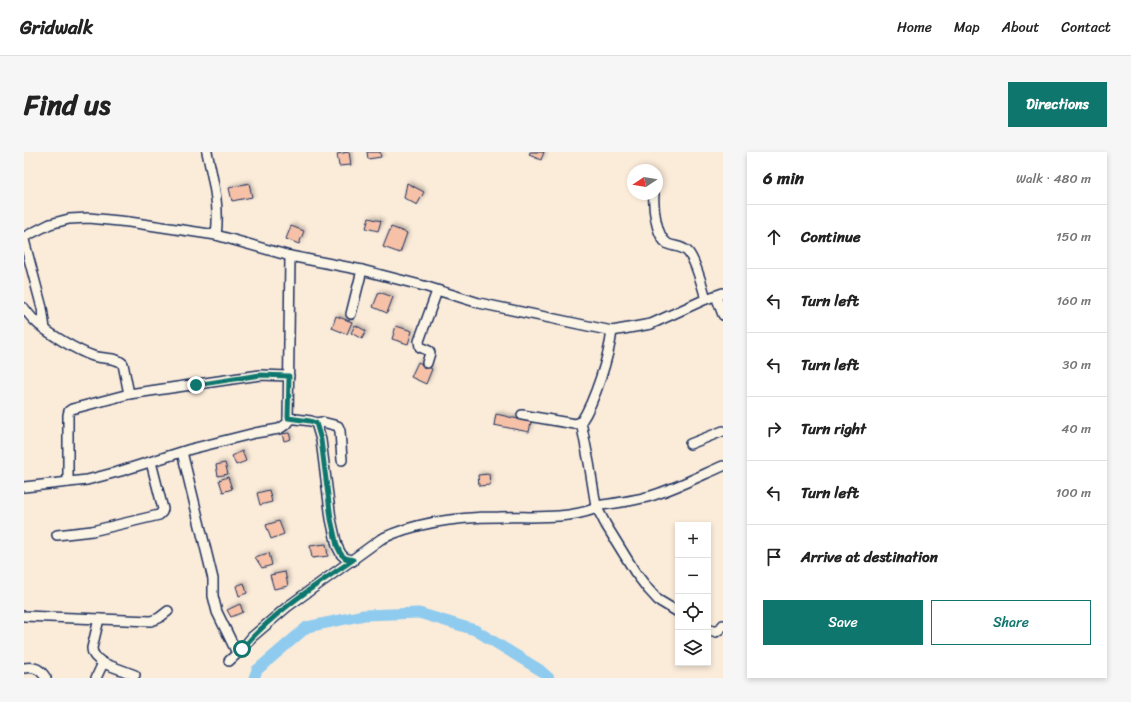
<!DOCTYPE html>
<html lang="en">
<head>
<meta charset="utf-8">
<style>
	:root { --surface:#fff; --page:#f6f6f6; --text:#222; --muted:#767676; --line:#e0e0e0; --accent:#0f766e }
	body { margin:0; font-family:Sriracha,sans-serif; background:var(--page); color:var(--text) }
	.controls { position:absolute; right:12px; bottom:12px; display:grid; overflow:hidden; border-radius:0px; box-shadow:0 2px 6px #0003 }
	.controls button { width:36px; height:36px; display:grid; place-items:center; padding:0; border:0; border-bottom:1px solid var(--line); background:var(--surface); color:var(--text); font:20px sans-serif }
	.compass { position:absolute; left:603px; top:12px; width:36px; height:36px; border-radius:50%; background:var(--surface); box-shadow:0 2px 6px #0003; rotate:258deg }
	.stop { position:absolute; width:12px; height:12px; margin:-9px; border:3px solid #0f766e; border-radius:50%; background:#fff }
	.stop.end { background:#0f766e; border-color:#fff; box-shadow:0 1px 4px #0008 }
	.list { margin:0; padding:0; list-style:none }
	h2 { display:flex; justify-content:space-between; align-items:center; height:52px; margin:0; padding:0 16px; font-size:17px }
	h2 small { font-size:13px; font-weight:400; color:var(--muted) }
	.list li { display:grid; grid-template-columns:26px 1fr auto; gap:12px; align-items:center; box-sizing:border-box; height:64px; padding:0 16px; border-top:1px solid var(--line) }
	.list b { display:block; font-size:15px; white-space:nowrap }
	.list em { font-size:13px; font-style:normal; color:var(--muted) }
	.actions { display:flex; gap:8px; padding:12px 16px }
	.actions a { flex:1; padding:9px 0; border:1px solid var(--accent); border-radius:0px; text-align:center; font-size:14px; color:var(--accent) }
	.actions .main { background:var(--accent); color:#fff }
	.icon { flex:none; width:22px; height:22px; fill:none; stroke:currentColor; stroke-width:2; stroke-linecap:round; stroke-linejoin:round }
	.map { position:relative; flex:none; width:699px; height:526px; overflow:hidden; border-radius:0px }
	header { display:flex; align-items:center; gap:24px; box-sizing:border-box; height:56px; padding:0 20px; background:var(--surface); border-bottom:1px solid var(--line) }
	header strong { font-size:19px }
	nav { display:flex; gap:22px; margin-inline-start:auto; font-size:14px }
	.intro { display:flex; align-items:center; justify-content:space-between; box-sizing:border-box; height:96px; padding:0 24px }
	h1 { margin:0; font-size:28px }
	.button { padding:10px 18px; border-radius:0px; background:var(--accent); color:#fff; font-size:14px; font-weight:700 }
	main { display:flex; gap:24px; padding:0 24px }
	aside { flex:1; background:var(--surface); border-radius:0px; box-shadow:0 2px 6px #0003 }
	.map>svg:first-child { display:block }
	.lines { fill:none; stroke-linecap:round; stroke-linejoin:round }
	.river { stroke:#8ecbef; stroke-width:11 }
	.building { fill:#f6c1a7; stroke:#1b2f5e; filter:url(#shadow) }
	.minor-casing { stroke:#1b2f5e; stroke-width:12 }
	.minor { stroke:#fcf5e5; stroke-width:9 }
	.route { stroke:#0f766e; stroke-width:5 }
</style>
</head>
<body>
<header>
<strong>Gridwalk</strong>
<nav><a>Home</a><a>Map</a><a>About</a><a>Contact</a></nav>
</header>
<div class="intro"><h1>Find us</h1><a class="button">Directions</a></div>
<main>
<div class="map">
<svg width="699" height="526" viewBox="0 0 699 526">
	<defs>
		<filter id="shadow"><feDropShadow dx="2" dy="-2" stdDeviation="2" flood-color="#0004"/></filter>
	</defs>
	<rect width="100%" height="100%" fill="#fbebd9"/>
	<filter id="ink" filterUnits="userSpaceOnUse"><feTurbulence type="fractalNoise" baseFrequency=".025" numOctaves="2"/><feDisplacementMap in="SourceGraphic" scale="8" xChannelSelector="R" yChannelSelector="G"/><feConvolveMatrix kernelMatrix="1 2 1 2 8 2 1 2 1" color-interpolation-filters="sRGB"/></filter>
	<g filter="url(#ink)">
		<g class="lines">
			<polyline class="river" points="230,526 233,518 283,475 340,463 395,461 451,478 516,518 525,526"/>
		</g>
		<g class="building">
			<polygon points="325,0 327,13 315,14 313,2"/>
			<polygon points="343,0 356,0 357,5 344,7"/>
			<polygon points="506,0 520,0 517,8 505,3"/>
			<polygon points="225,31 228,45 208,49 205,36"/>
			<polygon points="383,31 400,40 393,53 380,46"/>
			<polygon points="345,66 357,69 354,79 342,76"/>
			<polygon points="267,74 280,79 275,92 262,87"/>
			<polygon points="367,75 383,81 376,101 359,95"/>
			<polygon points="355,140 369,145 363,161 349,155"/>
			<polygon points="312,164 328,170 323,182 308,176"/>
			<polygon points="331,173 342,179 338,187 327,181"/>
			<polygon points="372,174 388,179 384,192 368,187"/>
			<polygon points="394,210 408,217 402,232 387,225"/>
			<polygon points="472,262 507,270 505,280 470,273"/>
			<polygon points="265,281 267,287 260,289 258,282"/>
			<polygon points="218,299 222,309 212,313 208,304"/>
			<polygon points="201,311 204,322 194,324 192,313"/>
			<polygon points="465,322 466,333 455,334 454,323"/>
			<polygon points="204,325 208,337 199,340 195,328"/>
			<polygon points="245,338 248,350 236,353 233,341"/>
			<polygon points="255,369 260,382 247,387 242,373"/>
			<polygon points="302,392 304,404 288,406 286,394"/>
			<polygon points="245,401 248,413 238,416 231,405"/>
			<polygon points="261,420 264,434 250,437 246,423"/>
			<polygon points="220,431 223,441 215,444 212,434"/>
			<polygon points="216,452 219,460 207,465 203,458"/>
		</g>
		<g class="lines">
			<g class="minor-casing">
				<g id="minor">
					<path d="M183 0C189 28 196 54 192 83"/>
					<path d="M630 42C629 55 632 85 644 92 651 95 658 94 664 100 671 108 679 136 682 147"/>
					<polyline points="0,85 26,72 45,67 65,66 105,70 192,83 266,104 338,118 400,134 455,151 588,179 627,172 682,147 699,141"/>
					<polyline points="0,88 18,156 21,177"/>
					<polyline points="692,144 699,163"/>
					<path d="M0 156C3 160 6 164 10 168 21 180 54 199 69 204 78 207 93 205 99 212L105 242"/>
					<polyline points="327,162 338,118"/>
					<polyline points="403,211 406,201 405,199 396,195 395,189 413,139"/>
					<path d="M498 263 551 272 557 270C571 249 585 204 588 179"/>
					<polyline points="264,266 287,269 292,271 297,288 307,367 313,394 317,402 321,406 329,409"/>
					<polyline points="292,271 298,270 314,274 316,279 318,308"/>
					<polyline points="666,292 699,279"/>
					<polyline points="158,300 189,427 189,444 193,460 213,501"/>
					<polyline points="44,330 44,263 45,259 48,257 105,242 236,223 265,224"/>
					<polyline points="0,335 63,328 97,319 167,297 231,281 255,277 264,271 266,104"/>
					<polyline points="33,383 68,379 135,363 138,360 139,357 127,310"/>
					<path d="M654 460 634 448 624 437 611 420 582 373 572 354C591 351 611 349 630 343 654 335 676 324 699 314"/>
					<polyline points="0,464 127,469 135,466 144,459"/>
					<path d="M75 467 68 496C68 503 73 507 79 511L111 523"/>
					<polyline points="684,477 692,480 696,477 699,473"/>
					<path d="M205 509 218 497 228 485 263 455 357 387C392 370 436 365 475 365 506 364 540 368 570 357L572 354C568 326 563 298 557 270"/>
					<path d="M0 516C11 514 16 517 22 526"/>
					<polyline points="72,526 79,511"/>
				</g>
			</g>
			<use href="#minor" class="minor"/>
		</g>
	</g>
	<g class="lines" filter="url(#ink)">
		<path class="route" d="M172 233 236 223 265 224 264 266 286 269 292 271 297 288 307 367 313 394 317 402 321 406 329 408C290 434 248 461 218 497"/>
	</g>
</svg>
<div class="controls">
<button>+</button>
<button>−</button>
<button><svg class="icon" aria-label="locate" viewBox="0 0 24 24"><circle cx="12" cy="12" r="6"/><path d="M12 2v4M12 18v4M2 12h4M18 12h4"/></svg></button>
<button><svg class="icon" aria-label="layers" viewBox="0 0 24 24"><path d="M12 4l9 5-9 5-9-5zM3 14l9 5 9-5"/></svg></button>
</div>
<svg class="compass" viewBox="-18 -18 36 36"><path d="M0-13l5 13h-10z" fill="#e53935"/><path d="M0 13l5-13h-10z" fill="#767676"/></svg>
<div class="stop" style="left:218px;top:497px"></div>
<div class="stop end" style="left:172px;top:233px"></div>
</div>
<aside>
<h2>6 min<small>Walk · 480 m</small></h2>
<ul class="list">
<li><svg class="icon" aria-label="ahead" viewBox="0 0 24 24"><path d="M12 20V5M6 11l6-6 6 6"/></svg><div><b>Continue</b></div><em>150 m</em></li>
<li><svg class="icon" aria-label="left" viewBox="0 0 24 24"><path d="M17 20v-9H6M10 6l-5 5 5 5"/></svg><div><b>Turn left</b></div><em>160 m</em></li>
<li><svg class="icon" aria-label="left" viewBox="0 0 24 24"><path d="M17 20v-9H6M10 6l-5 5 5 5"/></svg><div><b>Turn left</b></div><em>30 m</em></li>
<li><svg class="icon" aria-label="right" viewBox="0 0 24 24"><path d="M7 20v-9h11M14 6l5 5-5 5"/></svg><div><b>Turn right</b></div><em>40 m</em></li>
<li><svg class="icon" aria-label="left" viewBox="0 0 24 24"><path d="M17 20v-9H6M10 6l-5 5 5 5"/></svg><div><b>Turn left</b></div><em>100 m</em></li>
<li><svg class="icon" aria-label="arrive" viewBox="0 0 24 24"><path d="M6 21V4h12l-3 4 3 4H6"/></svg><div><b>Arrive at destination</b></div></li>
</ul>
<div class="actions"><a class="main">Save</a><a>Share</a></div>
</aside>
</main>
</body>
</html>
